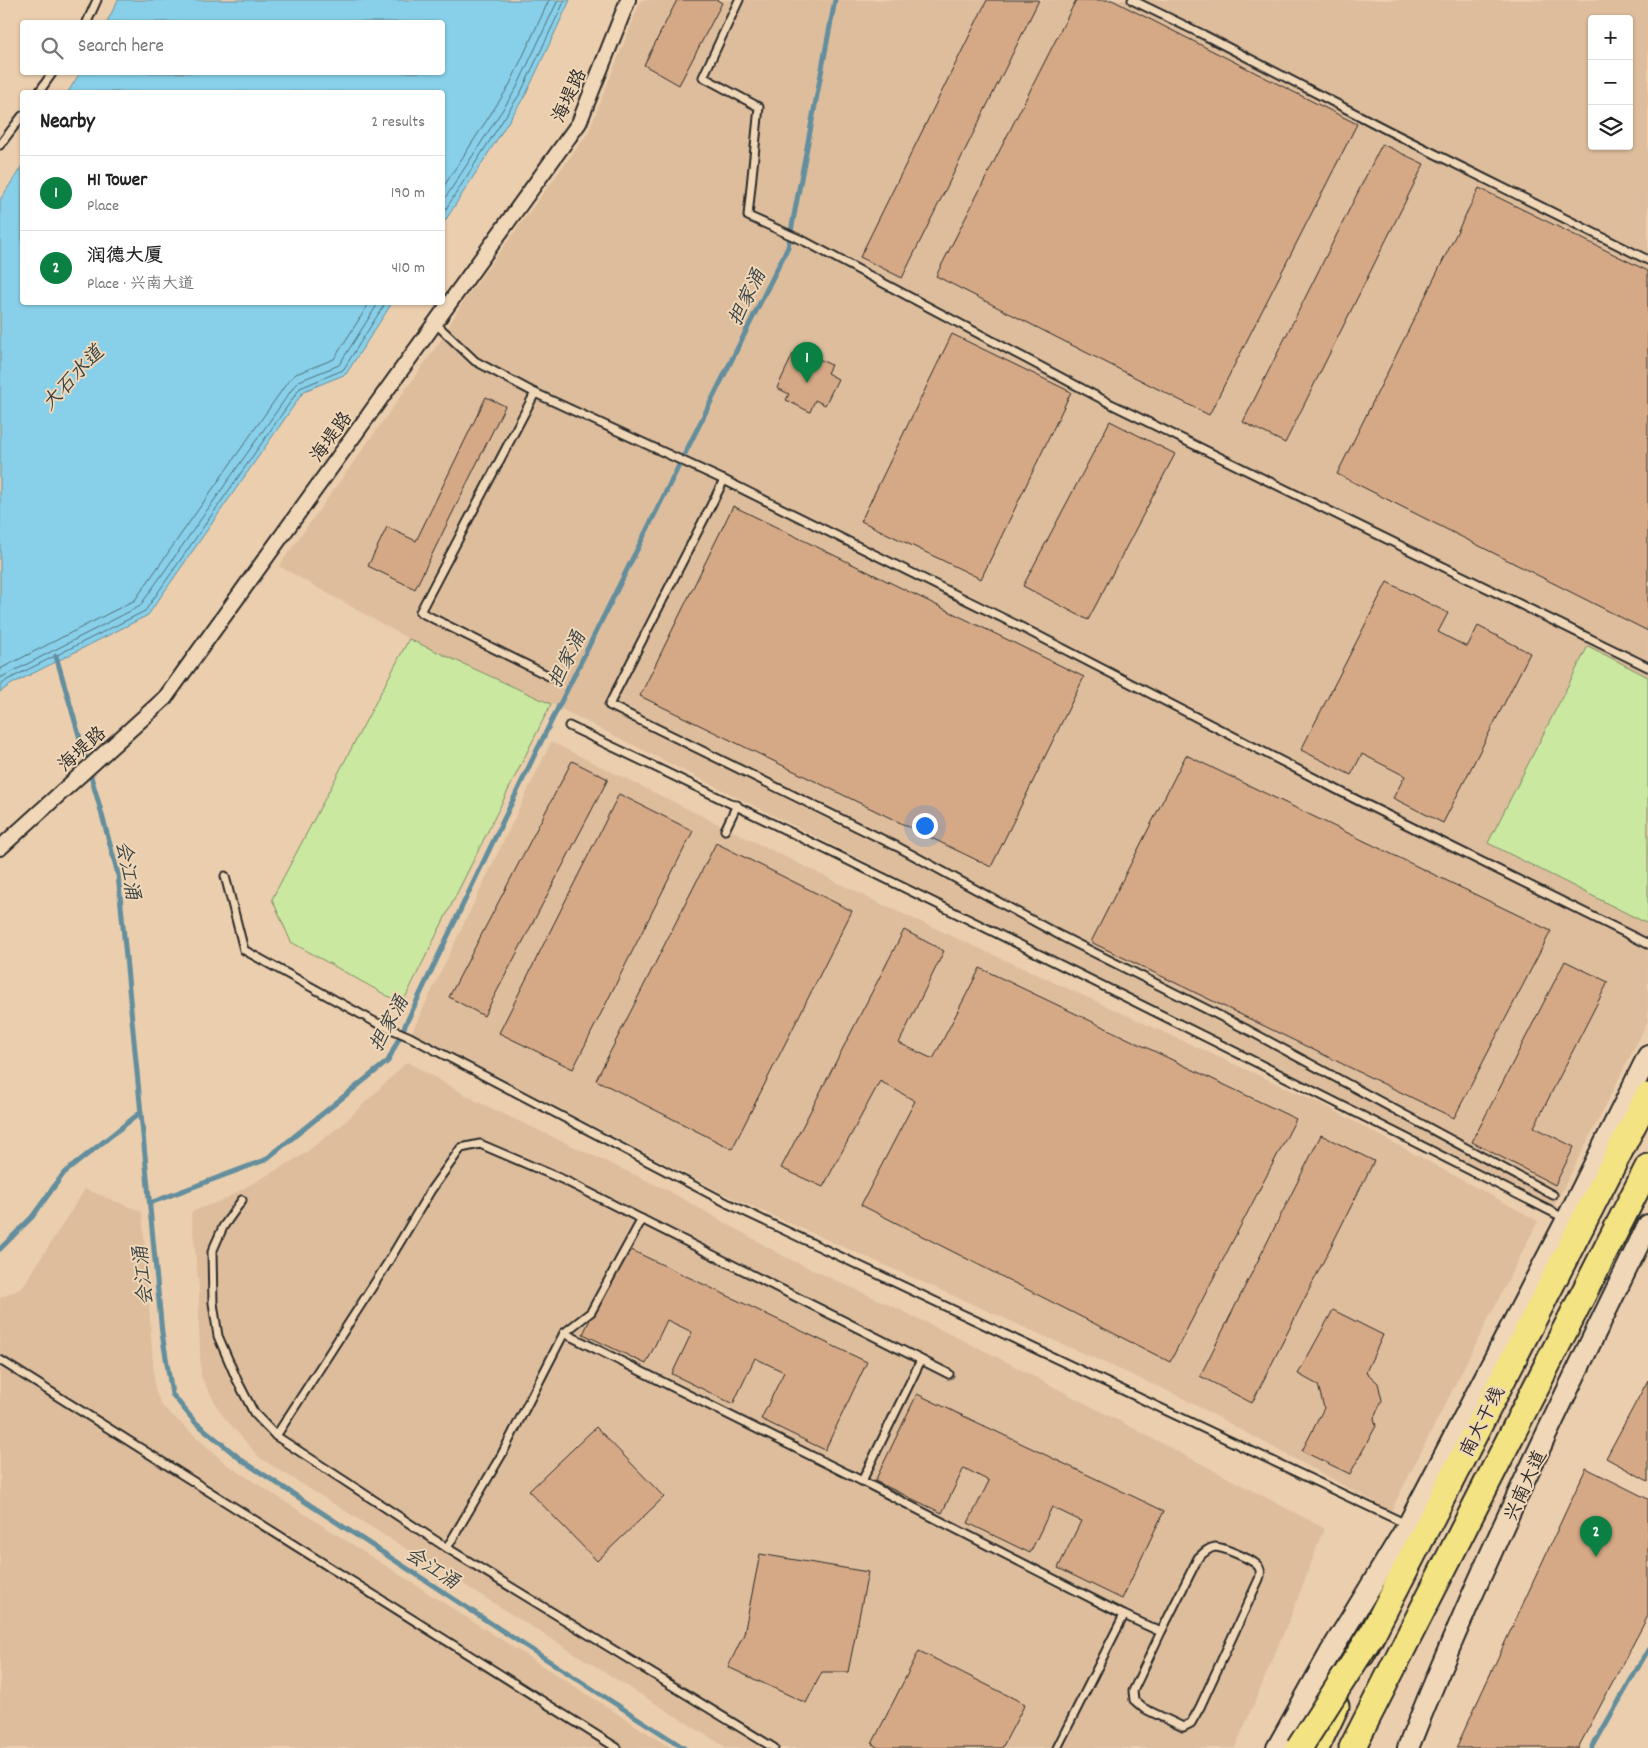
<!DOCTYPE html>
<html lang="en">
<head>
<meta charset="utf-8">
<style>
	:root { --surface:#fff; --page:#f6f6f6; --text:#222; --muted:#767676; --line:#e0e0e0; --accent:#0b8043 }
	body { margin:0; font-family:Dekko,"LXGW WenKai TC",sans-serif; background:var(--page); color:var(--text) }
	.controls { position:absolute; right:15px; top:15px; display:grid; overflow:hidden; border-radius:5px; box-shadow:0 1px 4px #0004 }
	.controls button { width:45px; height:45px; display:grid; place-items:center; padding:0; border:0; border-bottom:1px solid var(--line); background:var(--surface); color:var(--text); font:25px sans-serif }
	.you { position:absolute; left:924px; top:825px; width:18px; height:18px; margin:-12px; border:4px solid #fff; border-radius:50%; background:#1a73e8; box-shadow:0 0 0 8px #1a73e833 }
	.badge { display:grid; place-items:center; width:32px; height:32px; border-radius:50%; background:var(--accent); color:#fff; font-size:16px; font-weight:700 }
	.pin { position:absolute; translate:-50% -41px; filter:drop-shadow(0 1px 2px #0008) }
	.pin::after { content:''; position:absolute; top:26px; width:18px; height:15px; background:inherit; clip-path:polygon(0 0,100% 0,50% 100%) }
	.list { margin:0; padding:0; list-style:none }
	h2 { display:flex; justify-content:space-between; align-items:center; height:65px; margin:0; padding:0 20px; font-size:21px }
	h2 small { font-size:16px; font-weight:400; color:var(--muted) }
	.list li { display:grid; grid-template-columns:32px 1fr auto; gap:15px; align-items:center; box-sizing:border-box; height:75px; padding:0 20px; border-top:1px solid var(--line) }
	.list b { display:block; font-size:19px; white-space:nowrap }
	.list p { margin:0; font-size:16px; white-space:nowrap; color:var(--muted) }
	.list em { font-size:16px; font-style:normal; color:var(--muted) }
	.icon { flex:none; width:28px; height:28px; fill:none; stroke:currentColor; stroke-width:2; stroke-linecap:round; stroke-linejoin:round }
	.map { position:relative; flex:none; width:1648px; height:1748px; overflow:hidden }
	.search { position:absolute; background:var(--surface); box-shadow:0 1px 4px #0004; left:20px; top:20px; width:425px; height:55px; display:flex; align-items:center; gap:12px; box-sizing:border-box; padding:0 18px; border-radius:5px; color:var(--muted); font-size:19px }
	.panel { position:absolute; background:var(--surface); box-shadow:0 1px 4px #0004; left:20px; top:90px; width:425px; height:215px; border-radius:5px }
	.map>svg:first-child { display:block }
	.built { fill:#ddbd9c; fill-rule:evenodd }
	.green { fill:#cae8a0; stroke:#7a8a66 }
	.water { fill:#88d0e9; stroke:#638e9d }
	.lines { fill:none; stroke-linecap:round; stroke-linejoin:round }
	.shore { stroke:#506d77; stroke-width:1 }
	.stream { stroke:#638e9d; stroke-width:5 }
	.building { fill:#d5a986; stroke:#2b2b2b }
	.lane-casing { stroke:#2b2b2b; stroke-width:11 }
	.street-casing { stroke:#2b2b2b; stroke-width:18 }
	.secondary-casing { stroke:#2b2b2b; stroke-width:24 }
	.highway-casing { stroke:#2b2b2b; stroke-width:29 }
	.lane { stroke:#f0d7b7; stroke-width:7 }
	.street { stroke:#f0d7b7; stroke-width:14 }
	.secondary { stroke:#f0d7b7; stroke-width:20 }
	.highway { stroke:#f4e382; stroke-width:25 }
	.highway-bridge-casing { stroke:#2b2b2b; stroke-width:29; stroke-linecap:butt }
	.highway-bridge { stroke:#f4e382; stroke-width:25 }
	.labels { text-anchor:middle; stroke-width:4; stroke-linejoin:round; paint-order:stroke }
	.street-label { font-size:19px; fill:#2b2b2b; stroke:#f0d7b7 }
	.water-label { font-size:20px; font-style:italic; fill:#394448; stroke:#f0d7b7 }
</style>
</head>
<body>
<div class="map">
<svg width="1648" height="1748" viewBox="0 0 1648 1748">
	<rect width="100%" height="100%" fill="#ebcead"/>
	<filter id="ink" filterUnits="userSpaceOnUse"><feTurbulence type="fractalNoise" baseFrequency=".02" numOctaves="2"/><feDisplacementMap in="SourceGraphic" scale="10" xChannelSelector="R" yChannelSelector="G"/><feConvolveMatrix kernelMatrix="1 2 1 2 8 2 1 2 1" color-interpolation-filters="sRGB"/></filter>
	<g filter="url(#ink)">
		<g class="built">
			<path d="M641 0H1648V1021L1554 1207 551 704 409 639 279 566 439 343 464 300 588 133ZM1592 19H1629V146H1592Z"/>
			<polygon points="551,742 875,901 1324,1105 1538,1221 1391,1511 1177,1395 724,1194 412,1032"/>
			<polygon points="407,1062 478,1102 667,1190 787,1258 894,1307 993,1355 1324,1528 1293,1611 1235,1748 727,1748 260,1458 222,1415 201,1377 199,1324 199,1288 191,1212 225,1199 301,1156 343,1124"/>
			<polygon points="85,1189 142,1212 155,1390 162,1406 226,1464 671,1748 0,1748 0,1298 22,1288"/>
		</g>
		<g class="green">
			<polygon points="409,639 551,704 402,1004 291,942 272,899"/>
			<polygon points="1588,646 1648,677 1648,924 1488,843"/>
		</g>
		<g class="water">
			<polygon points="118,0 570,0 526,94 443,224 442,92 68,92 80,73 442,72 442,22 107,22"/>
			<polygon points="22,166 22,302 392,303 346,374 304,391 148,615 10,685 0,692 0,200"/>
		</g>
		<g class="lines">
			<g class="shore">
				<polyline points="442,189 509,86 549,0"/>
				<polyline points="442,203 516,89 558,0"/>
				<polyline points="442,215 521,92 565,0"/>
				<polyline points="0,669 135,600 289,380 296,374 334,359 370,302"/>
				<polyline points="0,678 140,606 295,385 299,381 339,365 379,302"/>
				<polyline points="0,686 7,680 145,611 300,388 343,370 386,302"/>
			</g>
			<g class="stream">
				<polyline points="56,656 99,804 118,874 162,1333 172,1394 195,1422 243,1461 518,1641 684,1748"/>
				<polyline points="150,1203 265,1160 388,1061 535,754 788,247 835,0"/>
				<polyline points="0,1249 32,1217 64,1173 141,1112"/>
				<polyline points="1592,1748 1648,1650"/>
			</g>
		</g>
		<g class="building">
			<polygon points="677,0 717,0 722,3 679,85 644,65"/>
			<polygon points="987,0 1039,0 902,278 860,257"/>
			<polygon points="1076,0 1112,0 1357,124 1209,415 936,276"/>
			<polygon points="1382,144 1424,164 1285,443 1243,422"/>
			<polygon points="1479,188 1648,271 1648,631 1337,474"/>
			<polygon points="952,334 1071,392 981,579 861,521"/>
			<polygon points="807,353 831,365 827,373 838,379 825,405 815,400 810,412 786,400 789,394 777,388 793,354 804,359"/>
			<polygon points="486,397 505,406 415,589 368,566 387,527 416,541"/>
			<polygon points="1110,421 1175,454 1088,620 1023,586"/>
			<polygon points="733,506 1084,677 991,867 640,696"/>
			<polygon points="1387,582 1448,613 1438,632 1467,647 1478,626 1530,653 1443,823 1393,798 1405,776 1362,754 1351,775 1301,750"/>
			<polygon points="1186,755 1551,931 1454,1118 1091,942"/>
			<polygon points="572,761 608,779 484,1016 449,997"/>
			<polygon points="619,794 693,831 573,1069 499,1033"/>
			<polygon points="716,843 852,911 732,1149 596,1080"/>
			<polygon points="904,930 944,951 899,1043 933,1059 980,968 1296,1119 1170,1362 861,1205 915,1101 880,1081 823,1187 781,1168"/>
			<polygon points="1565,961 1608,982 1534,1127 1574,1147 1555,1185 1472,1142"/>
			<polygon points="1321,1135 1374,1161 1252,1403 1200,1376"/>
			<polygon points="625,1247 867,1362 825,1450 761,1419 784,1372 755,1358 733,1404 672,1374 692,1332 667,1320 646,1364 583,1334"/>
			<polygon points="1333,1310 1383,1335 1366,1372 1378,1383 1382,1400 1374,1418 1376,1426 1350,1474 1302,1451 1324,1408 1318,1385 1298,1374"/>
			<polygon points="1648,1380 1648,1481 1606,1458"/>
			<polygon points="917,1394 1164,1511 1122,1599 1058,1568 1081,1521 1052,1507 1030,1553 968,1523 989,1481 964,1468 942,1513 875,1481"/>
			<polygon points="596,1427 664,1497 597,1561 529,1491"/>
			<polygon points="1586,1468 1648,1499 1648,1616 1578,1748 1456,1748"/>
			<polygon points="760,1554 868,1572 848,1672 822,1672 806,1703 728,1667 744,1634"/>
			<polygon points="919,1651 1025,1704 1002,1748 879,1748 872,1744"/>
		</g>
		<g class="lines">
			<g class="lane-casing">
				<g id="lane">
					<polyline points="739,0 703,77 759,107 748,216 806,242 1113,405 1648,667"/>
					<polyline points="1132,0 1204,35 1389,131 1648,260"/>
					<polyline points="87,22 97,0"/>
					<polyline points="39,92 53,72"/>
					<polyline points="0,145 22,116"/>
					<polyline points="435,323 475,361 535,393"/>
					<polyline points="724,480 1029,631 1353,798 1648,944"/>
					<polyline points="551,677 420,612 535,393 724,480 609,705 898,847 1061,936 1248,1030 1553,1195"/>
					<path d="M569 726C904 885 1236 1051 1566 1219"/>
					<polyline points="725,830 737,805"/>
					<polyline points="225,876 244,950 375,1022 410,1037 729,1204 1406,1524"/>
					<polyline points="242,1200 223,1227 212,1252 213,1303 218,1336 237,1380 254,1413 276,1436 447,1548 774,1748"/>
					<polyline points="564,1333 591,1312 642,1219"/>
					<polyline points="0,1360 617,1748"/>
					<polyline points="921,1360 862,1481 1124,1615 1057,1748"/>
					<polyline points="276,1436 387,1264 431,1190 461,1148 480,1144 564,1180 949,1374"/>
					<polyline points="447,1548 502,1454 564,1333 862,1481"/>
					<path d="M1124 1615 1161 1632 1133 1691 1134 1700 1143 1708 1183 1727 1191 1723 1200 1707 1259 1579C1261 1574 1261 1568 1256 1564 1250 1559 1223 1547 1215 1547 1208 1548 1203 1553 1198 1558L1161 1632"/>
				</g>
			</g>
			<g class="street-casing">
				<polyline id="street" points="0,848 165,698 579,123 628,0"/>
			</g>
			<g class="secondary-casing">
				<g id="secondary">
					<polyline points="1277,1748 1330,1653 1408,1525 1567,1219 1648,1056"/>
					<path d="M1408 1748C1478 1571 1564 1396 1648 1225"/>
				</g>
			</g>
			<g class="highway-casing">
				<g id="highway">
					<polyline points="1362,1654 1648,1096"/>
					<polyline points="1316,1748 1336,1706"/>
					<polyline points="1352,1748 1648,1167"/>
				</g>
			</g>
			<use href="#lane" class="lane"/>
			<use href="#street" class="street"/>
			<use href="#secondary" class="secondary"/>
			<use href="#highway" class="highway"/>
			<g class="highway-bridge-casing">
				<polyline id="highway-bridge" points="1299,1748 1372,1634"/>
			</g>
			<use href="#highway-bridge" class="highway-bridge"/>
		</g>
	</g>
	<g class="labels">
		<g class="street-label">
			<text transform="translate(568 95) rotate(-65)" y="7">海堤路</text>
			<text transform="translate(330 436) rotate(-54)" y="7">海堤路</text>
			<text transform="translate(81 748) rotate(-42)" y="7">海堤路</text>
			<text transform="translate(1481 1421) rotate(-63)" y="7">南大干线</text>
			<text transform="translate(1524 1485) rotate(-65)" y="7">兴南大道</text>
		</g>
		<g class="water-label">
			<text transform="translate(746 297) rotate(-64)" y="7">担家涌</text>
			<text transform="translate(72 377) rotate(-47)" y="7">大石水道</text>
			<text transform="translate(566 659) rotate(-64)" y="7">担家涌</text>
			<text transform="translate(129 870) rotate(79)" y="7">会江涌</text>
			<text transform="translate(388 1023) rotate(-62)" y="7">担家涌</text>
			<text transform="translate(142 1276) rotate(-96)" y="7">会江涌</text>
			<text transform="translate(433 1567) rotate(33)" y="7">会江涌</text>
		</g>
	</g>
</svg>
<div class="controls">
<button>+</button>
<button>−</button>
<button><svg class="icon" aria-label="layers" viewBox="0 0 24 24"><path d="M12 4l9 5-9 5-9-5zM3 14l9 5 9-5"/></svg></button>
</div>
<div class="you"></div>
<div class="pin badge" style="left:807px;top:383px">1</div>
<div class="pin badge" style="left:1596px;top:1557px">2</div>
<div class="search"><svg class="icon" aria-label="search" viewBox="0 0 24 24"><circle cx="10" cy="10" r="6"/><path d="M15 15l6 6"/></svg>Search here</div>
<section class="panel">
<h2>Nearby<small>2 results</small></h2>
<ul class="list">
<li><span class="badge">1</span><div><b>H1 Tower</b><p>Place</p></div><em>190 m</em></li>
<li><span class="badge">2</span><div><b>润德大厦</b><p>Place · 兴南大道</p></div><em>410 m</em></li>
</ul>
</section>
</div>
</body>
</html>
